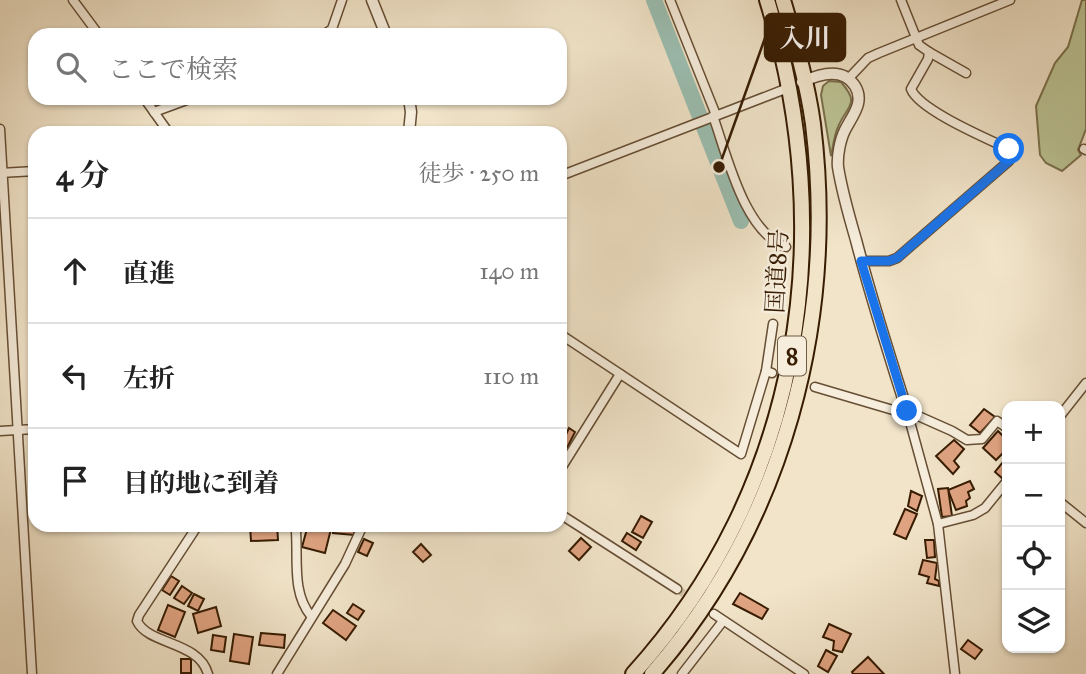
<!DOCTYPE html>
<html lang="ja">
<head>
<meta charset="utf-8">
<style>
	:root { --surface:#fff; --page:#f2f2f2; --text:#222; --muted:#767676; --line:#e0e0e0 }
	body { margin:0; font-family:"IM FELL Great Primer","Noto Serif JP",serif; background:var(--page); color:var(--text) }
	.controls { position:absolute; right:21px; bottom:21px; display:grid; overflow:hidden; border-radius:14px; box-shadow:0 2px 5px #0004 }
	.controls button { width:63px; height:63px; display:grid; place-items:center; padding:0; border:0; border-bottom:2px solid var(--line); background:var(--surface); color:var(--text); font:35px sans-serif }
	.stop { position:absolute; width:21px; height:21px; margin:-16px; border:5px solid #1a73e8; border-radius:50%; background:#fff }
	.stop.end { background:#1a73e8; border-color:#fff; box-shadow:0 2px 7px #0008 }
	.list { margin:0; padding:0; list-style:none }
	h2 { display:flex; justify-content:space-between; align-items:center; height:91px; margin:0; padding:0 28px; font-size:30px }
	h2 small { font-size:23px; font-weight:400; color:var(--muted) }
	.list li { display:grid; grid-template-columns:46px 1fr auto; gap:21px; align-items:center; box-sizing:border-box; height:105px; padding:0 28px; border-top:2px solid var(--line) }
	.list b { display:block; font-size:26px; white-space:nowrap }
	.list em { font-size:23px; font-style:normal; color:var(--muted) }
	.icon { flex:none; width:38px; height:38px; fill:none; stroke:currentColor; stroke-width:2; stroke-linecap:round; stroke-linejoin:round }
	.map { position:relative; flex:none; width:1086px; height:674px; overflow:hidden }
	.search { position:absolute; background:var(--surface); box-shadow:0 2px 5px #0004; left:28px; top:28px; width:539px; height:77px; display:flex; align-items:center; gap:18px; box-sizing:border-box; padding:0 24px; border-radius:21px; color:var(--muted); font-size:26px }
	.panel { position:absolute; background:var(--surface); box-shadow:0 2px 5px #0004; left:28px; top:126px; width:539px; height:406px; border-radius:21px }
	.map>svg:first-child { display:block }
	.green { fill:#bcc495; stroke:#7a704c; stroke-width:2 }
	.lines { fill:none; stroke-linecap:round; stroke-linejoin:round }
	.river { stroke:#9bbfb2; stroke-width:16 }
	.building { fill:#dfa381; stroke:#371c02; stroke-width:2 }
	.minor-tunnel { stroke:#ccbca1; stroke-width:8; stroke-dasharray:8 4; stroke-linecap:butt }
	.minor-casing { stroke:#664e34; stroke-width:11 }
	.tertiary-casing { stroke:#664e34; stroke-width:13 }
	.trunk-casing { stroke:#371c02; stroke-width:18 }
	.minor { stroke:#f6eddc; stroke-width:8 }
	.tertiary { stroke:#f6eddc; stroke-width:10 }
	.trunk { stroke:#f1e4c9; stroke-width:14 }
	.route { stroke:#1a73e8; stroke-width:9 }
	.labels { text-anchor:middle; stroke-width:5; stroke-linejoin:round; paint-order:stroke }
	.shield { fill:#f6eddc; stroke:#705b43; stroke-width:2 }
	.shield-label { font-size:23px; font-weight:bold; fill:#371c02 }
	.street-label { font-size:24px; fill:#371c02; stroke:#f6eddc }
	.leader { fill:none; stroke:#371c02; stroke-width:2.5 }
	.callout-dot { fill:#371c02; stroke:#f6eddc; stroke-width:2.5 }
	.callout { fill:#371c02; stroke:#371c02; stroke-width:2.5 }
	.callout-label { font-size:26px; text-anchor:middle; font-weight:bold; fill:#fff }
</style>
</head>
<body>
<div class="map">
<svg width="1086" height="674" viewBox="0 0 1086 674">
	<rect width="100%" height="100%" fill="#f1e4c9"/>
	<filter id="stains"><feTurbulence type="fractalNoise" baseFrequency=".00286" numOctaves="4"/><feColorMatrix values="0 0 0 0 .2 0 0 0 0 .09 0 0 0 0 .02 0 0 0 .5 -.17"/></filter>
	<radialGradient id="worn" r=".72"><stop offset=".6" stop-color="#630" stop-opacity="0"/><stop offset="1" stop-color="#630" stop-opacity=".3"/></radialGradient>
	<g class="green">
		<polygon points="1082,0 1086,0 1086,129 1078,150 1081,155 1062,171 1046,163 1040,155 1036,106 1055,63 1068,47"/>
		<path d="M829 81 841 82C861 105 847 105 838 127 834 136 833 147 831 156L821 95 823 86Z"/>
	</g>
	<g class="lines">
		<polyline class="river" points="654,0 741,221"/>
	</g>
	<g class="building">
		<polygon points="984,409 995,417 980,433 970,425"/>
		<polygon points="569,428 575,432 567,448 561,445"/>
		<polygon points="998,431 1007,440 1007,449 996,460 983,448"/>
		<polygon points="954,440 964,449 954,461 959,467 953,474 936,456"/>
		<polygon points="1003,462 1007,466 1007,474 1003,479 995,472"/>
		<polygon points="970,481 974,489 968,492 970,498 966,501 967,506 956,510 948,490"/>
		<polygon points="948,488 952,516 942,517 938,489"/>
		<polygon points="911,491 922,496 917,511 908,506"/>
		<polygon points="905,509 917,514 906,539 894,534"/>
		<polygon points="641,516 652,522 643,538 632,532"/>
		<polygon points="250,525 277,525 278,540 251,541"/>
		<polygon points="308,525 332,525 325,553 302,547"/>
		<polygon points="334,525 356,525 354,535 333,533"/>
		<polygon points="627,533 641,542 636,550 622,541"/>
		<polygon points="581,538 591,547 579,560 569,551"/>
		<polygon points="364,539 373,543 367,556 358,552"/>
		<polygon points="925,540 934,540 935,557 927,558"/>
		<polygon points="421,544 431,555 423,562 413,552"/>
		<polygon points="923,560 937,563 935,579 939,581 939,586 927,583 929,577 919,574"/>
		<polygon points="171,576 179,581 170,595 162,590"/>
		<polygon points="182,586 192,593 184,604 174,598"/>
		<polygon points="740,593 768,609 762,619 733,604"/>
		<polygon points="194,594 204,599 198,611 188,606"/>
		<polygon points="353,604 364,611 358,620 347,613"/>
		<polygon points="168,605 185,612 175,637 158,630"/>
		<polygon points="216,607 221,626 198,633 193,614"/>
		<polygon points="333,610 356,626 346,640 323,623"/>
		<polygon points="829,624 851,634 842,652 833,650 834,641 823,637"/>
		<polygon points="261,633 285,635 284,648 259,645"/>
		<polygon points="234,634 253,637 249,664 230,661"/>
		<polygon points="213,635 226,637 224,652 211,650"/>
		<polygon points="968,640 982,650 975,659 961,649"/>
		<polygon points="826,650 837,656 828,672 818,666"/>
		<polygon points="868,657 884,674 853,674 852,672"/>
		<rect x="181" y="659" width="10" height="14"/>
	</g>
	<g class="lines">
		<polyline class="minor-tunnel" points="677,589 714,614"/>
		<g class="minor-casing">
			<g id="minor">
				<polyline points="73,0 99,35"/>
				<polyline points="670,0 716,115"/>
				<polyline points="323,35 332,29 342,0"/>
				<polyline points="929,52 966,73"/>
				<polyline points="849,78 868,58 879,53 1010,0"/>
				<polyline points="144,98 169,133"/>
				<polyline points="154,112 192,98"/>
				<path d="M713 116C727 155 744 232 786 247"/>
				<polyline points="0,129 32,674"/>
				<polyline points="1084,149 1086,150"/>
				<polyline points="0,173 35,171"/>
				<polyline points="560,176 788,88"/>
				<path d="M861 261H889L897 258 1009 161 1013 154 1009 149C988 139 919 110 911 89L928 59 929 52 919 45 901 0"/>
				<polyline points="560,334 741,454 766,371 772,373"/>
				<polyline points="766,371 773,324"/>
				<polyline points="815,387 893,410 907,411 952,431 967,440 982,439 997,421 1007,428"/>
				<polyline points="907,411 938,524 955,674"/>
				<polyline points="1060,416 1086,383"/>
				<polyline points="0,431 35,429"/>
				<polyline points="560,470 620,374"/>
				<polyline points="1060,502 1086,523"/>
				<polyline points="560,514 677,589"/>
				<polyline points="938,524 973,515 985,508 1007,481"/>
				<path d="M198 525 139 615 137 621C148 645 199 641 208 674"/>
				<path d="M299 525 296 532C298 561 292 593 311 616"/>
				<polyline points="714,614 804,674"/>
				<polyline points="277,674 345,564 363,525"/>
				<polyline points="682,674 723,621"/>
			</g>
		</g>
		<g class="tertiary-casing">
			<g id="tertiary">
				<polyline points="372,0 386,35"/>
				<path d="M802 82C819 74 843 67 855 86 865 102 852 116 845 130 840 140 837 156 838 167 842 192 849 216 856 240 871 298 889 354 907 411"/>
				<polyline points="409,98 411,112 409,133"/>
			</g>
		</g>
		<g class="trunk-casing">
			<g id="trunk">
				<path d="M633 674C801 489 840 235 767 0"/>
				<path d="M652 674C784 523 837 321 813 124 807 81 795 41 783 0"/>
			</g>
		</g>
		<use href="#minor" class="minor"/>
		<use href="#tertiary" class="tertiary"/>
		<use href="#trunk" class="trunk"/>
	</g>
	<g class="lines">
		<polyline class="route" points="907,411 861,261 889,261 897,258 1009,161 1013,154 1009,149"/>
	</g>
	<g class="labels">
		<rect class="shield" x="778" y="336.5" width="28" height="39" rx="5"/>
		<g class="shield-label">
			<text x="792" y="364">8</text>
		</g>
		<g class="street-label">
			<text transform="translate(777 271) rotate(-87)" y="8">国道8号</text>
		</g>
	</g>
	<path class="leader" d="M719 167L765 38"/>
	<circle class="callout-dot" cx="719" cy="167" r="7"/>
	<rect class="callout" x="765" y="14" width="80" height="47" rx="7"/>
	<g class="callout-label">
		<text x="805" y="47">入川</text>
	</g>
	<rect width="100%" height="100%" filter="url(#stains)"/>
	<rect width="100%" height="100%" fill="url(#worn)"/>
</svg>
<div class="controls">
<button>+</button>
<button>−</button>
<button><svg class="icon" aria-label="locate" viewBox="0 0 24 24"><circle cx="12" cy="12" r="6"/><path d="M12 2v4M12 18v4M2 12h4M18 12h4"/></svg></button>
<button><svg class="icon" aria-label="layers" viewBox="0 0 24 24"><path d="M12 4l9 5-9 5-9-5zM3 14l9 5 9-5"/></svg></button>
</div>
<div class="stop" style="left:1009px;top:149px"></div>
<div class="stop end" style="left:907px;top:411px"></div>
<div class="search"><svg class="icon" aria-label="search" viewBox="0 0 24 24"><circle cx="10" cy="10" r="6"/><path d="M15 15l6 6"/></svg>ここで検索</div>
<section class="panel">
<h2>4 分<small>徒歩 · 250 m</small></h2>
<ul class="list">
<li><svg class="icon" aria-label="ahead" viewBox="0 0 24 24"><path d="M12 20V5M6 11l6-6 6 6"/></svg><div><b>直進</b></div><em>140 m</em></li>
<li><svg class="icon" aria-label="left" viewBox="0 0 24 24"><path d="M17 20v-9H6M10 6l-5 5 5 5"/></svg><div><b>左折</b></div><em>110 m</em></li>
<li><svg class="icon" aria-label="arrive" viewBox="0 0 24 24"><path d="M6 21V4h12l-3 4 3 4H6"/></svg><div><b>目的地に到着</b></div></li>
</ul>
</section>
</div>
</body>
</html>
